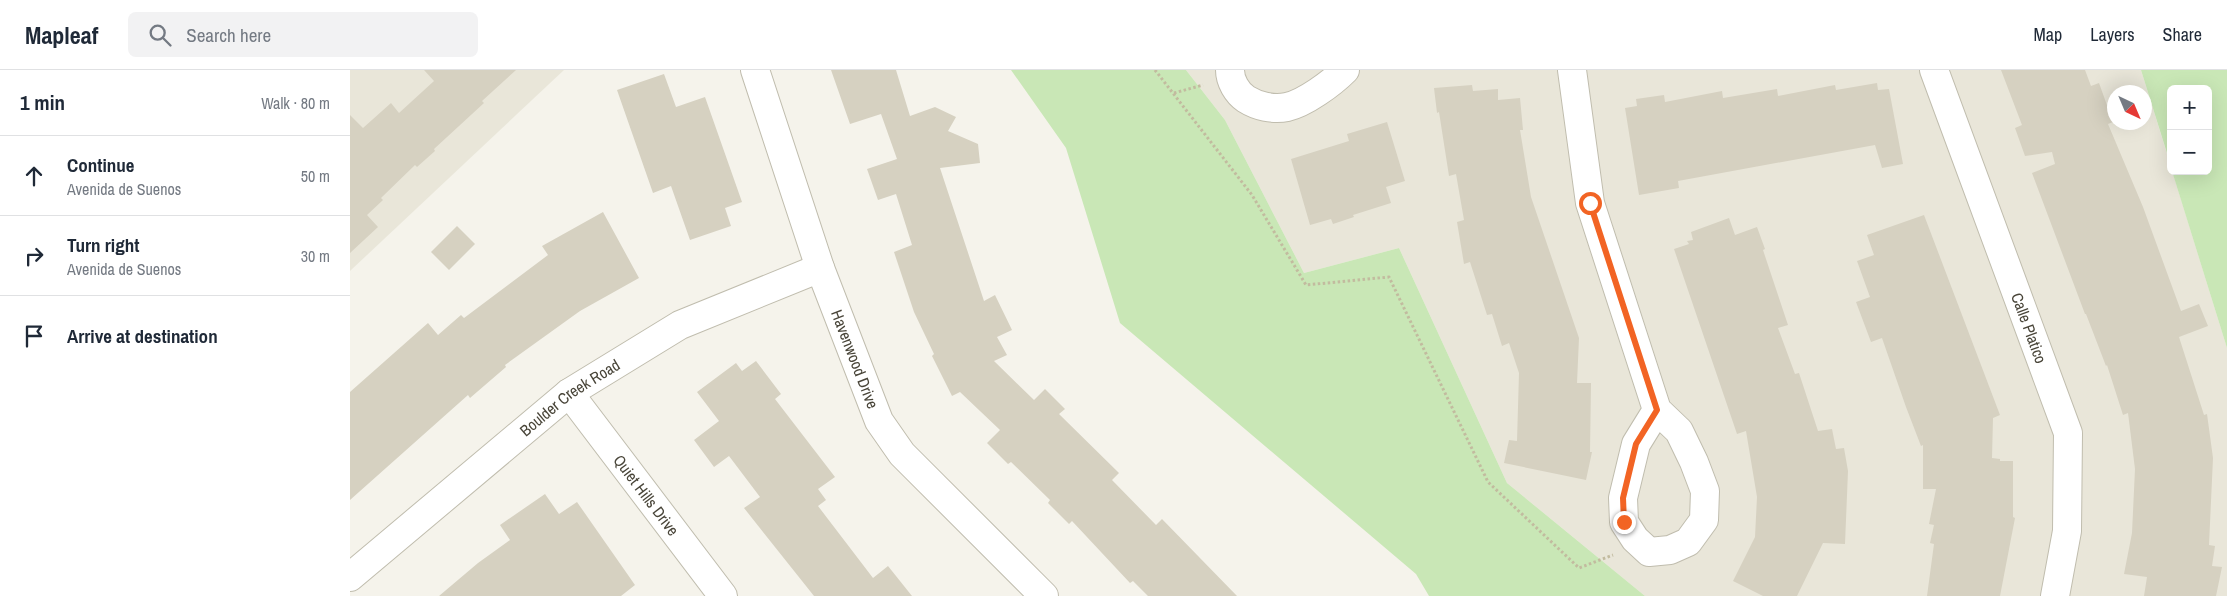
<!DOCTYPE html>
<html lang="en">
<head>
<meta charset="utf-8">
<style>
	:root { --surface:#fff; --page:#f2f2f3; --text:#1f2937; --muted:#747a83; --line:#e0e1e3 }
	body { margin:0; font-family:"Archivo Narrow",sans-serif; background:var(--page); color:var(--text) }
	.controls { position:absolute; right:15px; top:15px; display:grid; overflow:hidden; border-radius:8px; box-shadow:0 5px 20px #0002 }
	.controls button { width:45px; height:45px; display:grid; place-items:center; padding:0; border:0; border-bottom:1px solid var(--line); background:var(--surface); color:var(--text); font:25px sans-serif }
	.compass { position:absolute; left:1757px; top:15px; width:45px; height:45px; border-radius:50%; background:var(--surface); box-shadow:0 5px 20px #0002; rotate:136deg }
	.stop { position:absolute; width:15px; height:15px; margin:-11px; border:4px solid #f26424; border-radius:50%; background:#fff }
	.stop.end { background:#f26424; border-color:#fff; box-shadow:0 1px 5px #0008 }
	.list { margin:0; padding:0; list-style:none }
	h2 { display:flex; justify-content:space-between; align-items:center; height:65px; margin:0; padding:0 20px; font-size:21px }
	h2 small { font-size:16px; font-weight:400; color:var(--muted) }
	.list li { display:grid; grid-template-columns:32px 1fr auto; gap:15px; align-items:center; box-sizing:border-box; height:80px; padding:0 20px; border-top:1px solid var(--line) }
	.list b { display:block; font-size:19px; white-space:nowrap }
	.list p { margin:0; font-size:16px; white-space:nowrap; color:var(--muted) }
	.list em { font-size:16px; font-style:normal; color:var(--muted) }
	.icon { flex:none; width:28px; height:28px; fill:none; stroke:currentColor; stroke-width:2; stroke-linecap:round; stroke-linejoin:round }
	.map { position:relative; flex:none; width:1877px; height:526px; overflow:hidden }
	header { display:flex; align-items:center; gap:30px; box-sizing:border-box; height:70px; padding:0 25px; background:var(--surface); border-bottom:1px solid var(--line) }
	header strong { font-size:24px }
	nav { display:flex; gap:28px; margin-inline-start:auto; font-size:18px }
	.search { width:350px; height:45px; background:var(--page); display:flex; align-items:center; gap:12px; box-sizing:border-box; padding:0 18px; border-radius:8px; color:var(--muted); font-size:19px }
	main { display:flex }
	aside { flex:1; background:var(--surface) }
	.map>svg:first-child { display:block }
	.residential { fill:#e9e6d9; fill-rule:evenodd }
	.green { fill:#c9e7b6 }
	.building { fill:#d6d1c1 }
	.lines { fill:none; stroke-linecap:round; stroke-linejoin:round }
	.street-casing { stroke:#c0bdae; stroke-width:30 }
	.path { stroke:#c2bb9f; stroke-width:3; stroke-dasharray:2.5 2.5; stroke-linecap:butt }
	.street { stroke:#fff; stroke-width:28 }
	.route { stroke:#f26424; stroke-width:6 }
	.labels { text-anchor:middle; stroke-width:4.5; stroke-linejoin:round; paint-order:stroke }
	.street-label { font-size:16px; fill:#494539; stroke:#fff }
</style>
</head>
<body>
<header>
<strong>Mapleaf</strong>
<div class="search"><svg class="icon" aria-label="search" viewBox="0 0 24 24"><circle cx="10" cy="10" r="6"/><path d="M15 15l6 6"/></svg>Search here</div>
<nav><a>Map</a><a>Layers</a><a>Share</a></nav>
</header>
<main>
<aside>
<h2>1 min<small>Walk · 80 m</small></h2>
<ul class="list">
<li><svg class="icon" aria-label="ahead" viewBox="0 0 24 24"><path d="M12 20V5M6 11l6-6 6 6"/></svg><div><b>Continue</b><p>Avenida de Suenos</p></div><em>50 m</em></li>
<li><svg class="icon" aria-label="right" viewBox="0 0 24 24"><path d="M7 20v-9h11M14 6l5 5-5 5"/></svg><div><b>Turn right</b><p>Avenida de Suenos</p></div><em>30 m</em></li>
<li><svg class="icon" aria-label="arrive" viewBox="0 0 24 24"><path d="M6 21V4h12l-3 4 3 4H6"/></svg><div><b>Arrive at destination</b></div></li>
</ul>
</aside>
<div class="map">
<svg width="1877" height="526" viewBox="0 0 1877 526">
	<rect width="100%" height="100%" fill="#f5f3eb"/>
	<g class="residential">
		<polygon points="0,0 214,0 0,201"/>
		<path d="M836 0H1791L1877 278V526H1295L1157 413 1049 178 954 203 875 50ZM1764 22H1794V52H1764Z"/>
	</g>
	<g class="green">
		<polygon points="661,0 836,0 875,50 954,203 1049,178 1157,413 1295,526 1079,526 1066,504 770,253 716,78"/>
		<polygon points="1791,0 1877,0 1877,278 1822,101 1858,101 1858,19 1821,19 1821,96"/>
	</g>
	<g class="building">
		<polygon points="74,0 166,0 132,31 134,33 84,79 85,81 67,97 65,95 31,128 33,130 17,145 28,157 0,183 0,45 13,58 41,33 49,43 84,11"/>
		<polygon points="481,0 546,0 560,46 585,37 606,47 598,61 628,74 630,93 590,98 634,231 645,225 662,260 647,267 657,285 644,291 684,330 695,319 715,339 709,344 769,403 762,410 806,455 812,449 887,526 798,526 783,511 780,513 722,451 719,454 698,433 700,430 661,392 658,394 637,373 650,360 610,322 602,326 582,286 584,284 564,242 544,182 562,175 546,124 528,130 517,99 547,89 531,44 500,54"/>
		<polygon points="1651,0 1735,0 1741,16 1749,13 1763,52 1758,54 1793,137 1831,241 1849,234 1858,256 1829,267 1854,345 1857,344 1863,388 1859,475 1865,476 1862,496 1872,497 1866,526 1794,526 1797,507 1774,504 1782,463 1785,399 1778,343 1773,345 1757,295 1756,296 1736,244 1735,244 1682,103 1705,94 1702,82 1675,86 1665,58 1672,55"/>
		<polygon points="314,4 326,37 355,27 392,132 375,138 381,156 340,170 321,116 303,123 267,20"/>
		<polygon points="1527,13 1528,20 1539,19 1553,94 1532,98 1525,75 1328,111 1329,118 1289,125 1275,38 1287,36 1286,29 1314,25 1315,32 1372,21 1373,28 1427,19 1428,26 1485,15 1486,20"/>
		<polygon points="1122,15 1123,21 1148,19 1148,30 1170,28 1173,60 1170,60 1181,127 1229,268 1227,313 1241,313 1240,382 1242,382 1236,410 1154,393 1159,370 1167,371 1169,303 1159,273 1152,276 1142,244 1137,245 1120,192 1114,194 1107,152 1114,150 1106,104 1099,106 1089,42 1087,43 1084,18"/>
		<polygon points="1037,52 1055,111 1036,117 1041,133 1003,145 1004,147 983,154 981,149 960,155 941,89 999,71 997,64"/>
		<polygon points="253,142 289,208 230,241 155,295 156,297 120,328 118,325 0,430 0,322 78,253 88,265 111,245 114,248 198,185 192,176"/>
		<polygon points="1574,145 1650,345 1643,348 1642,388 1650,389 1650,391 1663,391 1663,447 1665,448 1650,526 1577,526 1584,474 1580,473 1584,455 1579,454 1586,419 1573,419 1573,375 1571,376 1556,337 1532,268 1521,272 1506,232 1520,227 1507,191 1524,185 1517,165"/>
		<polygon points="1379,148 1385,165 1407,157 1415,179 1413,180 1438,255 1428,258 1445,304 1449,303 1468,361 1482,359 1486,379 1494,378 1498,401 1495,474 1473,473 1447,526 1413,526 1383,511 1405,467 1407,427 1396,361 1387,364 1324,179 1339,174 1337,171 1343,170 1341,162"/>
		<polygon points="107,156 125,174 99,200 81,182"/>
		<polygon points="406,291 431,324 425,329 485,407 468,419 476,430 468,436 523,508 538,496 562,526 464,526 394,438 410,427 379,386 364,397 344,370 369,351 347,322 386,293 392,301"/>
		<polygon points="195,424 209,444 227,432 285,515 271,526 89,526 128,493 160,470 150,455"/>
	</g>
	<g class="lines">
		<g class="street-casing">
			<g id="street">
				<path id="s1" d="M405 0 470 198 529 351 552 384 694 526"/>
				<path d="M880 0C880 11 887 23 896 29 907 36 923 40 937 37 955 33 982 13 995 0"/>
				<polyline points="1222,0 1240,133 1307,340 1329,361 1344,392 1355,421 1354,450 1338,472 1320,480 1299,482 1285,469 1274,452 1273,428 1286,374 1307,340"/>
				<path id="s2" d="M1584 0 1718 363 1717 461 1705 526"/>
				<path id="s3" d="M219 323 373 526"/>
				<path id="s4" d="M0 507 219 323 330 255 470 198"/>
			</g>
		</g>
		<g class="path">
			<polyline points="805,0 902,125 956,215 1039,207 1138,412 1229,498 1263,485"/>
			<polyline points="824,23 853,15"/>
		</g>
		<use href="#street" class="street"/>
	</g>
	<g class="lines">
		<polyline class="route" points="1240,133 1307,340 1286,374 1273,428 1274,452"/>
	</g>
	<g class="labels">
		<g class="street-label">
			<text dy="6" stroke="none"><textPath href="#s2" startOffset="275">Calle Platico</textPath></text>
			<text dy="6" stroke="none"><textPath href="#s1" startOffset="306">Havenwood Drive</textPath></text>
			<text dy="6" stroke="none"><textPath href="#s4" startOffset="284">Boulder Creek Road</textPath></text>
			<text dy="6" stroke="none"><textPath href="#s3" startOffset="128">Quiet Hills Drive</textPath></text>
		</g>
	</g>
</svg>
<div class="controls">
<button>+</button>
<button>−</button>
</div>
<svg class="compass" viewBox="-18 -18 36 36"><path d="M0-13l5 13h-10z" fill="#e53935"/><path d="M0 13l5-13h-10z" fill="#747a83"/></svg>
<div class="stop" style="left:1240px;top:133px"></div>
<div class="stop end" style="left:1274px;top:452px"></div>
</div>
</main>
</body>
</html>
